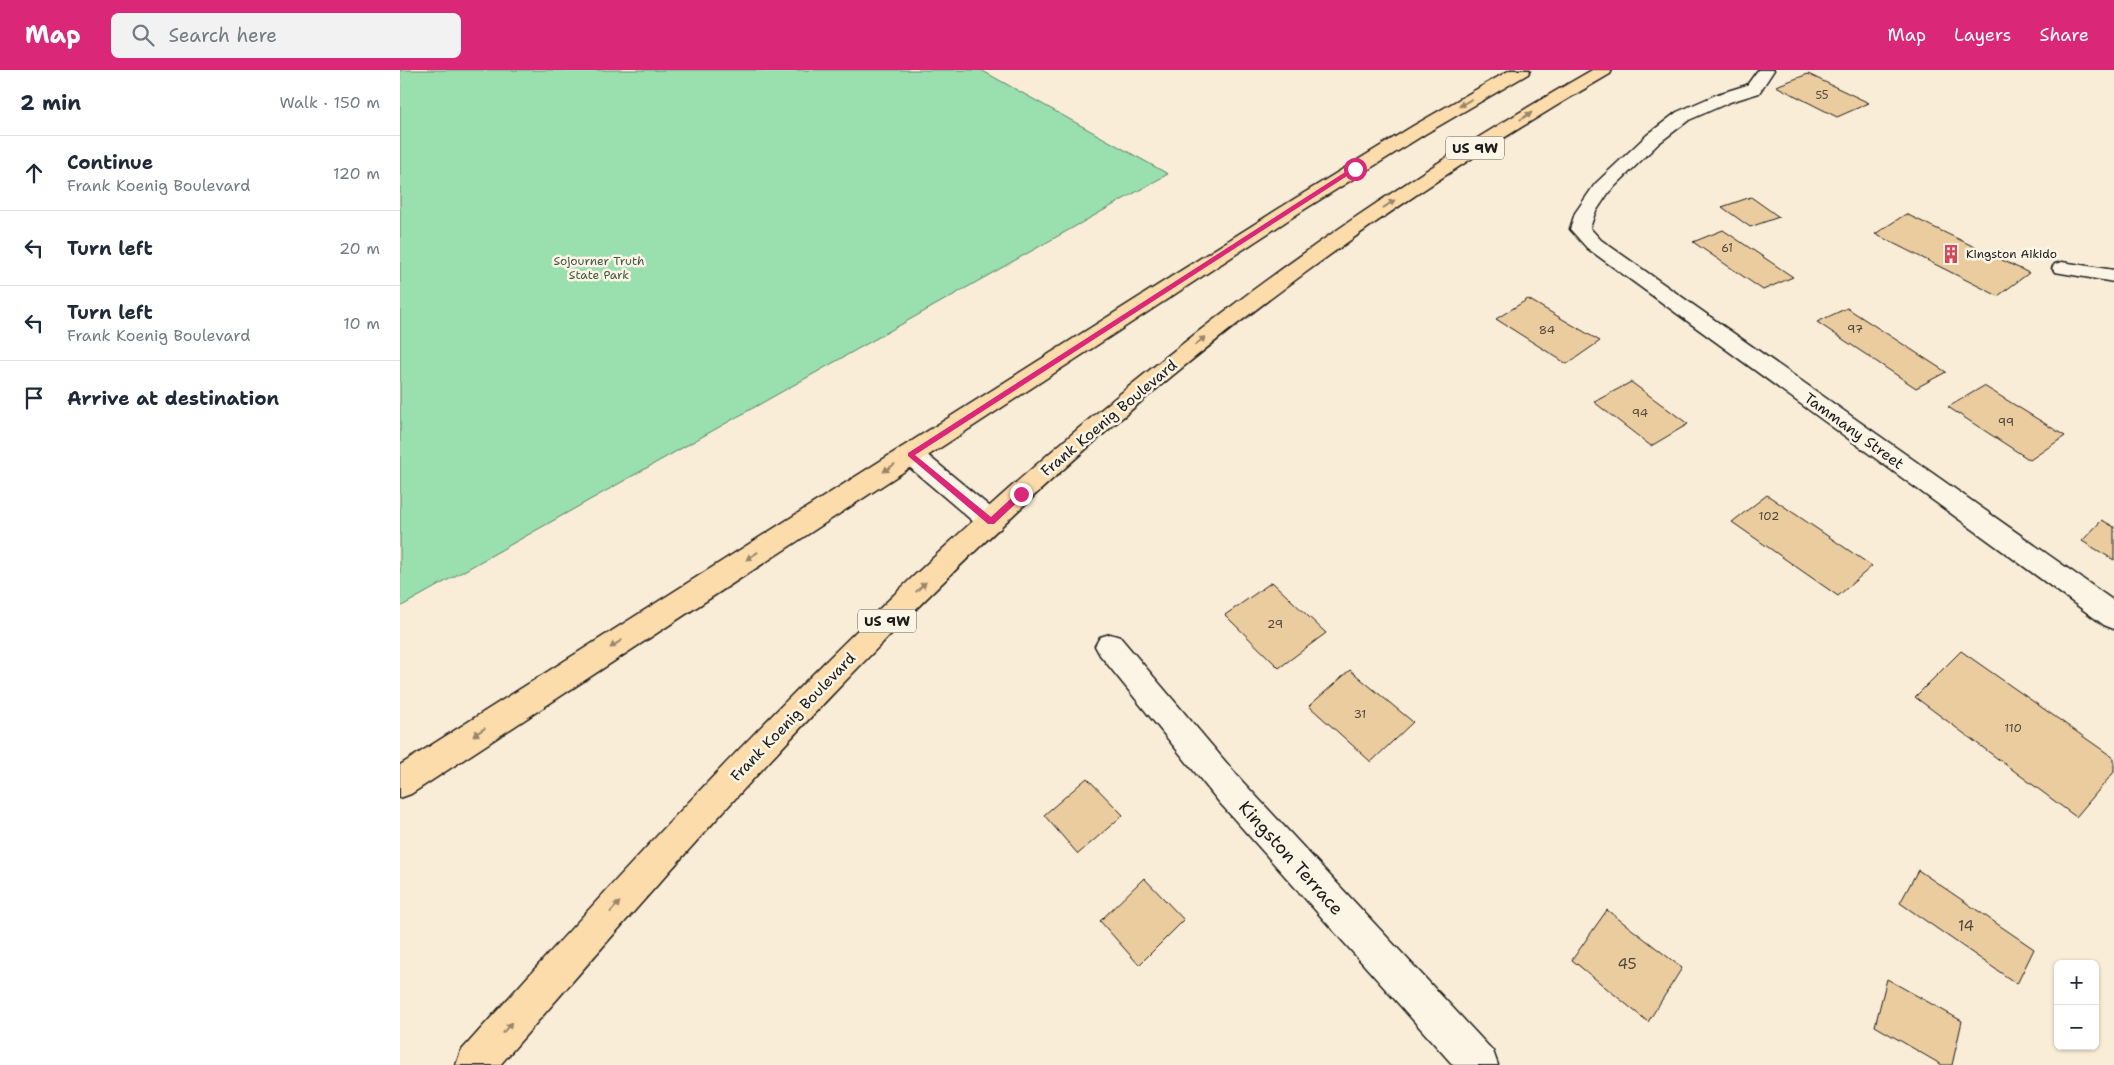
<!DOCTYPE html>
<html lang="en">
<head>
<meta charset="utf-8">
<style>
	:root { --surface:#fff; --page:#f2f2f3; --text:#1f2937; --muted:#747a83; --line:#e0e1e3; --accent:#db2777 }
	body { margin:0; font-family:"Shantell Sans",sans-serif; background:var(--page); color:var(--text) }
	.controls { position:absolute; right:15px; bottom:15px; display:grid; overflow:hidden; border-radius:8px; box-shadow:0 1px 4px #0004 }
	.controls button { width:45px; height:45px; display:grid; place-items:center; padding:0; border:0; border-bottom:1px solid var(--line); background:var(--surface); color:var(--text); font:25px sans-serif }
	.stop { position:absolute; width:15px; height:15px; margin:-11px; border:4px solid #db2777; border-radius:50%; background:#fff }
	.stop.end { background:#db2777; border-color:#fff; box-shadow:0 1px 5px #0008 }
	.list { margin:0; padding:0; list-style:none }
	h2 { display:flex; justify-content:space-between; align-items:center; height:65px; margin:0; padding:0 20px; font-size:21px }
	h2 small { font-size:16px; font-weight:400; color:var(--muted) }
	.list li { display:grid; grid-template-columns:32px 1fr auto; gap:15px; align-items:center; box-sizing:border-box; height:75px; padding:0 20px; border-top:1px solid var(--line) }
	.list b { display:block; font-size:19px; white-space:nowrap }
	.list p { margin:0; font-size:16px; white-space:nowrap; color:var(--muted) }
	.list em { font-size:16px; font-style:normal; color:var(--muted) }
	.icon { flex:none; width:28px; height:28px; fill:none; stroke:currentColor; stroke-width:2; stroke-linecap:round; stroke-linejoin:round }
	.map { position:relative; flex:none; width:1714px; height:995px; overflow:hidden }
	header { display:flex; align-items:center; gap:30px; box-sizing:border-box; height:70px; padding:0 25px; background:var(--accent); color:#fff }
	header strong { font-size:24px }
	nav { display:flex; gap:28px; margin-inline-start:auto; font-size:18px }
	.search { width:350px; height:45px; background:var(--page); display:flex; align-items:center; gap:12px; box-sizing:border-box; padding:0 18px; border-radius:8px; color:var(--muted); font-size:19px }
	main { display:flex }
	aside { flex:1; background:var(--surface) }
	.map>svg:first-child { display:block }
	.green { fill:#99e0ae; stroke:#5a7e65 }
	.building { fill:#ebcc9e; stroke:#1c1c1c }
	.lines { fill:none; stroke-linecap:round; stroke-linejoin:round }
	.minor-casing { stroke:#1c1c1c; stroke-width:3 }
	.major-casing { stroke:#1c1c1c; stroke-width:3 }
	.minor { fill:#fcf5e5; fill-rule:evenodd }
	.major { fill:#fddcac; fill-rule:evenodd }
	.oneway { fill:#98866b }
	.route { fill:#db2777 }
	.labels { text-anchor:middle; stroke-width:5; stroke-linejoin:round; paint-order:stroke }
	.far-number-label { font-size:11px; fill:#50483c }
	.far-poi-label { font-size:12px; fill:#1c1c1c; stroke:#fcf5e5; text-anchor:start }
	.far-park-label { font-size:12px; fill:#425748; stroke:#fcf5e5 }
	.number-label { font-size:12px; fill:#50483c }
	.shield { fill:#fcf5e5; stroke:#5f5d58; stroke-width:1 }
	.shield-label { font-size:14px; font-weight:bold; fill:#1c1c1c }
	.street-label { font-size:15px; fill:#1c1c1c; stroke:#fcf5e5 }
	.near-number-label { font-size:15px; fill:#50483c }
	.near-street-label { font-size:18px; fill:#1c1c1c; stroke:#fcf5e5 }
</style>
</head>
<body>
<header>
<strong>Map</strong>
<div class="search"><svg class="icon" aria-label="search" viewBox="0 0 24 24"><circle cx="10" cy="10" r="6"/><path d="M15 15l6 6"/></svg>Search here</div>
<nav><a>Map</a><a>Layers</a><a>Share</a></nav>
</header>
<main>
<aside>
<h2>2 min<small>Walk · 150 m</small></h2>
<ul class="list">
<li><svg class="icon" aria-label="ahead" viewBox="0 0 24 24"><path d="M12 20V5M6 11l6-6 6 6"/></svg><div><b>Continue</b><p>Frank Koenig Boulevard</p></div><em>120 m</em></li>
<li><svg class="icon" aria-label="left" viewBox="0 0 24 24"><path d="M17 20v-9H6M10 6l-5 5 5 5"/></svg><div><b>Turn left</b></div><em>20 m</em></li>
<li><svg class="icon" aria-label="left" viewBox="0 0 24 24"><path d="M17 20v-9H6M10 6l-5 5 5 5"/></svg><div><b>Turn left</b><p>Frank Koenig Boulevard</p></div><em>10 m</em></li>
<li><svg class="icon" aria-label="arrive" viewBox="0 0 24 24"><path d="M6 21V4h12l-3 4 3 4H6"/></svg><div><b>Arrive at destination</b></div></li>
</ul>
</aside>
<div class="map">
<svg width="1714" height="995" viewBox="0 0 1714 995">
	<rect width="100%" height="100%" fill="#f9edd7"/>
	<filter id="ink" filterUnits="userSpaceOnUse"><feTurbulence type="fractalNoise" baseFrequency=".02" numOctaves="2"/><feDisplacementMap in="SourceGraphic" scale="10" xChannelSelector="R" yChannelSelector="G"/><feConvolveMatrix kernelMatrix="1 2 1 2 8 2 1 2 1" color-interpolation-filters="sRGB"/></filter>
	<g filter="url(#ink)">
		<polygon class="green" points="0,0 581,0 768,104 0,537"/>
		<g class="building">
			<polygon points="1408,4 1469,33 1437,47 1376,16"/>
			<polygon points="1351,127 1379,147 1350,157 1322,137"/>
			<polygon points="1506,144 1629,203 1598,226 1475,164"/>
			<polygon points="1323,160 1393,207 1363,220 1293,172"/>
			<polygon points="1128,229 1200,271 1167,294 1096,249"/>
			<polygon points="1447,238 1546,302 1516,318 1417,252"/>
			<polygon points="1231,312 1288,354 1251,376 1194,332"/>
			<polygon points="1584,316 1665,366 1630,390 1548,337"/>
			<polygon points="1367,425 1472,496 1438,526 1332,452"/>
			<polygon points="1702,450 1714,457 1714,490 1682,471"/>
			<polygon points="872,512 926,563 879,598 825,545"/>
			<polygon points="1561,581 1714,688 1714,702 1676,747 1515,627"/>
			<polygon points="950,600 1013,652 971,692 909,636"/>
			<polygon points="687,708 723,745 678,784 644,745"/>
			<polygon points="1518,800 1634,879 1617,914 1500,833"/>
			<polygon points="744,808 784,850 739,895 700,851"/>
			<polygon points="1207,840 1282,898 1248,952 1172,890"/>
			<polygon points="1487,909 1562,951 1552,995 1542,995 1475,956"/>
		</g>
		<g class="lines">
			<g class="minor-casing">
				<g id="minor">
					<polygon points="1358,0 1374,0 1359,23 1330,32 1289,50 1259,73 1209,122 1195,143 1190,158 1201,170 1714,531 1714,559 1704,555 1187,178 1170,159 1175,143 1195,114 1247,65 1277,42 1318,24 1347,15"/>
					<polygon points="1662,192 1714,200 1714,212 1655,202 1652,198 1655,194"/>
					<polygon points="510,375 519,378 600,445 604,452 600,459 591,462 582,459 501,390 497,384 501,378"/>
					<polygon points="710,564 720,567 841,710 1093,981 1098,995 1053,995 819,732 700,585 695,576 700,567"/>
				</g>
			</g>
			<g class="major-casing">
				<g id="major">
					<polygon points="1110,0 1130,0 1128,4 1025,64 905,139 11,724 0,728 0,695 891,131 1013,56"/>
					<path d="M1192 0H1212L1210 4C1060 91 917 188 783 297 530 502 313 749 100 995H56L61 981C281 735 506 492 766 287 900 180 1043 85 1192 0Z"/>
				</g>
			</g>
			<use href="#minor" class="minor"/>
			<use href="#major" class="major"/>
		</g>
		<defs><path id="oneway-solid" d="M-6-.8H1V-3.2L6.5 0L1 3.2V.8H-6Z" transform="scale(1.25)"/></defs>
		<g class="oneway">
			<use href="#oneway-solid" transform="translate(1065 33) rotate(149)"/>
			<use href="#oneway-solid" transform="translate(1126 46) rotate(-32)"/>
			<use href="#oneway-solid" transform="translate(989 134) rotate(-34)"/>
			<use href="#oneway-solid" transform="translate(800 271) rotate(-39)"/>
			<use href="#oneway-solid" transform="translate(489 398) rotate(147)"/>
			<use href="#oneway-solid" transform="translate(352 486) rotate(147)"/>
			<use href="#oneway-solid" transform="translate(521 517) rotate(-44)"/>
			<use href="#oneway-solid" transform="translate(216 574) rotate(147)"/>
			<use href="#oneway-solid" transform="translate(79 662) rotate(147)"/>
			<use href="#oneway-solid" transform="translate(215 837) rotate(-48)"/>
			<use href="#oneway-solid" transform="translate(107 958) rotate(-49)"/>
		</g>
	</g>
	<polygon class="route" points="953,97 958,99 515,385 591,447 618,422 624,422 624,426 594,454 588,454 508,386 508,383"/>
	<defs>
		<g id="building-bare" transform="scale(1.5)"><path d="M-4-6H4V6H1V3H-1V6H-4ZM-2.5-4.3h1.7v1.8h-1.7ZM.8-4.3h1.7v1.8H.8ZM-2.5-1h1.7V.8h-1.7ZM.8-1h1.7V.8H.8Z" fill="#d1495b" stroke="#fcf5e5" stroke-width="2.5" paint-order="stroke"/></g>
	</defs>
	<g fill-rule="evenodd">
		<use href="#building-bare" x="1551" y="184"/>
	</g>
	<g class="labels">
		<g class="far-number-label">
			<text x="1422" y="29">55</text>
			<text x="1327" y="182">61</text>
		</g>
		<g class="far-poi-label">
			<text x="1566" y="188">Kingston Aikido</text>
		</g>
		<g class="far-park-label">
			<text x="199" y="195">Sojourner Truth<tspan x="199" dy="14">State Park</tspan></text>
		</g>
		<g class="number-label">
			<text x="1455" y="263">97</text>
			<text x="1147" y="264">84</text>
			<text x="1240" y="347">94</text>
			<text x="1606" y="356">99</text>
			<text x="1369" y="450">102</text>
			<text x="875" y="558">29</text>
			<text x="960" y="648">31</text>
			<text x="1613" y="662">110</text>
		</g>
		<g class="shield">
			<rect x="1046" y="66.5" width="58" height="23" rx="4"/>
			<rect x="458" y="539.5" width="58" height="23" rx="4"/>
		</g>
		<g class="shield-label">
			<text x="1075" y="83">US 9W</text>
			<text x="487" y="556">US 9W</text>
		</g>
		<g class="street-label">
			<text transform="translate(709 348) rotate(-40)" y="5">Frank Koenig Boulevard</text>
			<text transform="translate(1454 361) rotate(36)" y="5">Tammany Street</text>
			<text transform="translate(393 647) rotate(-46)" y="5">Frank Koenig Boulevard</text>
		</g>
		<g class="near-number-label">
			<text x="1566" y="861">14</text>
			<text x="1227" y="899">45</text>
		</g>
		<g class="near-street-label">
			<text transform="translate(891 788) rotate(48)" y="6">Kingston Terrace</text>
		</g>
	</g>
</svg>
<div class="controls">
<button>+</button>
<button>−</button>
</div>
<div class="stop" style="left:955px;top:99px"></div>
<div class="stop end" style="left:621px;top:424px"></div>
</div>
</main>
</body>
</html>
